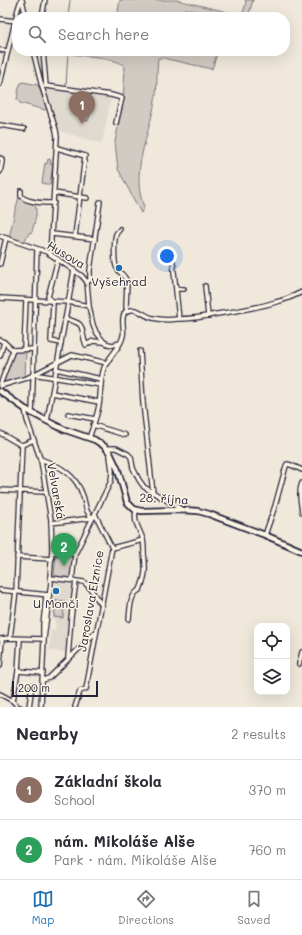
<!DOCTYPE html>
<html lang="en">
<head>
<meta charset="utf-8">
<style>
	:root { --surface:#fff; --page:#f7f7f7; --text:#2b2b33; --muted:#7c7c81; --line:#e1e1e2; --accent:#1f6fb2 }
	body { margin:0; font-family:Mali,sans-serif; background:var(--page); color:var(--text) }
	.controls { position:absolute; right:12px; bottom:12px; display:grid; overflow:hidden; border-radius:8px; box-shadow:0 4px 16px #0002 }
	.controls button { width:36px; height:36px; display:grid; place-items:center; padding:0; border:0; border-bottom:1px solid var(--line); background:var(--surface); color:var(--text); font:20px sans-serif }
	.scale { position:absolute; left:12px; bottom:10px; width:86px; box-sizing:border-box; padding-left:4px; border:2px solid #22223b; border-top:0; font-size:11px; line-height:14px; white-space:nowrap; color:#22223b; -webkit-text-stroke:3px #fcf5e5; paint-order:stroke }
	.you { position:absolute; left:167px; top:256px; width:14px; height:14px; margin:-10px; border:3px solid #fff; border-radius:50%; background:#1a73e8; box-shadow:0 0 0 6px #1a73e833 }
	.badge { display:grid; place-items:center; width:26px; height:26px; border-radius:50%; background:var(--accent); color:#fff; font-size:13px; font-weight:700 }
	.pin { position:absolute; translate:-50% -33px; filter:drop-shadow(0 1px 2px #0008) }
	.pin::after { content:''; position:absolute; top:21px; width:14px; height:12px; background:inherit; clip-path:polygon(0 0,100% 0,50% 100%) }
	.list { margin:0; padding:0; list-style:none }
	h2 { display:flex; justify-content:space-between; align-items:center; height:52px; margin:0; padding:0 16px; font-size:17px }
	h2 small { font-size:13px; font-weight:400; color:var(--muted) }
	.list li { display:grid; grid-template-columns:26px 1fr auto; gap:12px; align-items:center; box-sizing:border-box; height:60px; padding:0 16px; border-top:1px solid var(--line) }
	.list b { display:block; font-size:15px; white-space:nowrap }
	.list p { margin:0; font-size:13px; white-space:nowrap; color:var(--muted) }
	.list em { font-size:13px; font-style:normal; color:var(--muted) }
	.icon { flex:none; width:22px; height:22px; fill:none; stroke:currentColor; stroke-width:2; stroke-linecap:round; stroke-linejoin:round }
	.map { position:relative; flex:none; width:302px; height:707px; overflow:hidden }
	.search { position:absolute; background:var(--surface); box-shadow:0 4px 16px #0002; left:12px; right:12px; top:12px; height:44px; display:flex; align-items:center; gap:10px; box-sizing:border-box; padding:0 14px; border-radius:16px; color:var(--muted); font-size:15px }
	.sheet { height:172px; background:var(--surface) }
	nav { display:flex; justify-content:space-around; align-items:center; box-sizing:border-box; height:56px; border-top:1px solid var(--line); background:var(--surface); font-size:11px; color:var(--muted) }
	nav a { display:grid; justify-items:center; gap:2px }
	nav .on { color:var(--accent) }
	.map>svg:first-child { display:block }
	.built { fill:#e0d9cf }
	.green { fill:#d1cbc3; stroke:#7a767f }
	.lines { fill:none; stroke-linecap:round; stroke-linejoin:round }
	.stream { stroke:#716f79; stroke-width:1 }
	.minor-casing { stroke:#22223b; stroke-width:6 }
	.major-casing { stroke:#22223b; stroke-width:8 }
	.minor { stroke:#fcf5e5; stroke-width:3.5 }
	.major { stroke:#fcf5e5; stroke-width:4.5 }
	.poi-dot { fill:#1f6fb2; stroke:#fcf5e5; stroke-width:1.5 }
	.labels { text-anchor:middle; stroke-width:3; stroke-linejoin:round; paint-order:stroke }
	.street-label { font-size:12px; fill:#22223b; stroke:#fcf5e5 }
	.poi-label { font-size:12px; fill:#22223b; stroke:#fcf5e5 }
</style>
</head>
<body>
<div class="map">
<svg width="302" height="707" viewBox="0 0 302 707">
	<rect width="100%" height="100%" fill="#efe8db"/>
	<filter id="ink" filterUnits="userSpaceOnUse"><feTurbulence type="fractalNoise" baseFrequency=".025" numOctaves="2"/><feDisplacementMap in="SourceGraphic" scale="8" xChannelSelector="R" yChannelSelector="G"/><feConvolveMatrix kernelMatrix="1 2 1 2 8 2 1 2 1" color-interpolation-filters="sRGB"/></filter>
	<g filter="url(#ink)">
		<g class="built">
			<polygon points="48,88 111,97 102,144 60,131 47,96"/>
			<polygon points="55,581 73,583 74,584 67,652 50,651 51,629 56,629 56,625 55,625 55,620 52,620 54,597 53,597 54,588"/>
		</g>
		<g class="green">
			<polygon points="120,0 177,0 240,15 243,13 246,3 245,0 253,0 248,17 218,16 186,9 184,9 182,17 117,17"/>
			<path d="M71 51H218L212 69 163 58H158C157 62 158 66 157 70 157 81 157 91 155 101 149 136 130 172 144 207L141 213 118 169 115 142 123 102 125 67C118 57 83 56 71 54Z"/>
			<path d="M23 82 38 85 47 108 45 110 20 103 17 100C18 94 18 88 21 83Z"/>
			<polygon points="85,109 91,111 88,121 82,120"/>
			<polygon points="48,159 51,160 50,164 53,164 50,185 42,183 45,163 47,164"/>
			<path d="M19 197 24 201 34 203C39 212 34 223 32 232L29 233 24 242 9 238 15 211Z"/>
			<polygon points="26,350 25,377 3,384 14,351"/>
			<polygon points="57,554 72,555 73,557 71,577 70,579 55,577 54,575 56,556"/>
			<polygon points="56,600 65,601 63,618 54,617"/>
		</g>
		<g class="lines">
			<g class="stream">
				<polyline points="68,17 70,0"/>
				<polyline points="66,87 68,51"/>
			</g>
			<g class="minor-casing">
				<g id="minor">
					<polyline points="22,0 26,17"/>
					<polyline points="42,17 45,0"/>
					<polyline points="0,19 16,21"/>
					<polyline points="0,50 8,51"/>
					<polyline points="33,51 42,87 56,130 57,137 50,254"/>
					<polyline points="43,51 46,86 45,86"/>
					<polyline points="0,84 18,9 21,0"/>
					<polyline points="46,86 111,95 122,98 116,123"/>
					<polyline points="0,125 24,129"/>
					<polyline points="57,148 85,156 75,236"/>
					<polyline points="0,158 2,159 2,162 0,172"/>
					<path d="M21 191V196C28 203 44 203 54 203"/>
					<polyline points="54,193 87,198"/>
					<path d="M120 229C119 231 117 232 116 234 114 240 114 261 116 266 118 272 125 275 127 282L126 307 127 310"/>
					<polyline points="52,234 95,239"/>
					<polyline points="0,236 47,252 82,276 87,282 89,306 93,325 96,332 104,342 108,344 113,345 120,343"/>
					<polyline points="58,259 48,297 53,303 51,341 61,343"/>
					<polyline points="173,262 179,319"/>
					<polyline points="0,264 6,238"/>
					<polyline points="87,282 90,280 90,270 100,202"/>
					<polyline points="205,286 208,316"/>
					<polyline points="176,289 184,289"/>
					<polyline points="0,298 68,302 89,306"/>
					<path d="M65 319C88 324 79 327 86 345L93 341 103 342"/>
					<polyline points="0,340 4,342 13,350 34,349"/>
					<polyline points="24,349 26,300"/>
					<polyline points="140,351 143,403 153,493"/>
					<polyline points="0,356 4,342"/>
					<polyline points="56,369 101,379"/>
					<polyline points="33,374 101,385"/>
					<polyline points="0,385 13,350"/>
					<polyline points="0,386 27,378 72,355 107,363"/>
					<polyline points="52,393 99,402"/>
					<polyline points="25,409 27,420 41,461 51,520 52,549 50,577 51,582 44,639 42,684 41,707"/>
					<polyline points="32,414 37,249"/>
					<polyline points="68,414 95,419"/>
					<polyline points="47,421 74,270"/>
					<polyline points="93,425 125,435"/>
					<polyline points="0,433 19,444 22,445 34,440"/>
					<path d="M89 438C93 427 97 416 99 405 101 393 100 380 104 368 109 356 120 349 123 336 125 328 120 319 125 312 138 305 142 316 153 318 161 320 169 320 177 319 190 319 204 317 217 314 237 311 257 308 276 302 285 300 294 296 302 292"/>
					<polyline points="107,449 110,448 116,448 128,454 131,457 133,468 139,480 144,487 181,509"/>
					<path d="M40 459C61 466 76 475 83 496 86 505 85 513 93 518"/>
					<path d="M302 483C298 492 301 503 302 512"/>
					<polyline points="0,490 46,492"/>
					<polyline points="51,523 92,518"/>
					<polyline points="265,535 275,506 286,466 287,464 291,465 302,470"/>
					<polyline points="112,548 143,540"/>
					<polyline points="52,552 75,554"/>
					<polyline points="17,557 52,559"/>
					<path d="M51 578 84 582C92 588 95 598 102 605"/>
					<polyline points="72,580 75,554 111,481 112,471 110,456"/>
					<polyline points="0,590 49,595"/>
					<path d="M129 619C130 610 130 593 140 590 146 575 146 569 144 553 144 549 144 544 143 540 140 528 133 524 136 510"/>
					<polyline points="43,636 43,625 46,596"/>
					<polyline points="10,638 16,591 22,445"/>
					<polyline points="0,639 10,638 44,639"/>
					<polyline points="68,658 71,618 76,581"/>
					<polyline points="299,664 302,652"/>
					<polyline points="0,666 2,639"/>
					<polyline points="18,671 43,673"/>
					<polyline points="43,680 49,678 95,633"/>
					<polyline points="0,694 13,701 18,707 20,707"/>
					<polyline points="13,701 18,671 20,639"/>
					<polyline points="29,707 32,685"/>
					<polyline points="75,707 80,691 86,689 112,548 95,514"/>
				</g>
			</g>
			<g class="major-casing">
				<polyline id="major" points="0,391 25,409 47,421 63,429 95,440 104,446 110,453 118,470 127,502 134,509 141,511 182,510 198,511 209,514 265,535 302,551"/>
			</g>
			<use href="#minor" class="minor"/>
			<use href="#major" class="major"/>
		</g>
	</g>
	<g class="poi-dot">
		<circle cx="119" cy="268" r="4"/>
		<circle cx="56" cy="591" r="4"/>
	</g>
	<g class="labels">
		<g class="street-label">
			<text transform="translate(66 255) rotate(31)" y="4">Husova</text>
			<text transform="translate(56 491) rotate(80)" y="4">Velvarská</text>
			<text transform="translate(164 499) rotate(3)" y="4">28. října</text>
			<text transform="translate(91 601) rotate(-80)" y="4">Jaroslava Elznice</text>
		</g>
		<g class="poi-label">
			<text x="119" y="286">Vyšehrad</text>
			<text x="56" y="608">U Monči</text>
		</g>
	</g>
</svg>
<div class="controls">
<button><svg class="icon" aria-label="locate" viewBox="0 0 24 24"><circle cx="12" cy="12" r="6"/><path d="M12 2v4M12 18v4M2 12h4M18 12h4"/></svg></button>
<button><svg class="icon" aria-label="layers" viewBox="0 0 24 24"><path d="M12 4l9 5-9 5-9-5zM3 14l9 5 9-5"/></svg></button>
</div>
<div class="scale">200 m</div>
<div class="you"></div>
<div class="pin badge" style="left:82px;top:124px;background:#8d6e63">1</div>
<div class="pin badge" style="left:64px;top:566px;background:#2e9e5b">2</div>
<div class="search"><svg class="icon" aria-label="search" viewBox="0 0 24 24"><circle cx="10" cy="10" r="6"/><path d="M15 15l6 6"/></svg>Search here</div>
</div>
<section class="sheet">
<h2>Nearby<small>2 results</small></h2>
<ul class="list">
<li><span class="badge" style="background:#8d6e63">1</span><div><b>Základní škola</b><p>School</p></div><em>370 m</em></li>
<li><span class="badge" style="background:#2e9e5b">2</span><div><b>nám. Mikoláše Alše</b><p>Park · nám. Mikoláše Alše</p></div><em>760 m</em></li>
</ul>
</section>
<nav>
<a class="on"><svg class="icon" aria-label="map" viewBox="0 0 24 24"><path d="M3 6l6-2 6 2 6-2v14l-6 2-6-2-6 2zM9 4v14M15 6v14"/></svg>Map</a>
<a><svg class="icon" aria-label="directions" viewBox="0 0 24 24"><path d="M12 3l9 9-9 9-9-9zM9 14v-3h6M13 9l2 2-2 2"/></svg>Directions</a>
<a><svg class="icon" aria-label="saved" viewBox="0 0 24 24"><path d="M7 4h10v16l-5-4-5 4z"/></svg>Saved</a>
</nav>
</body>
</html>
